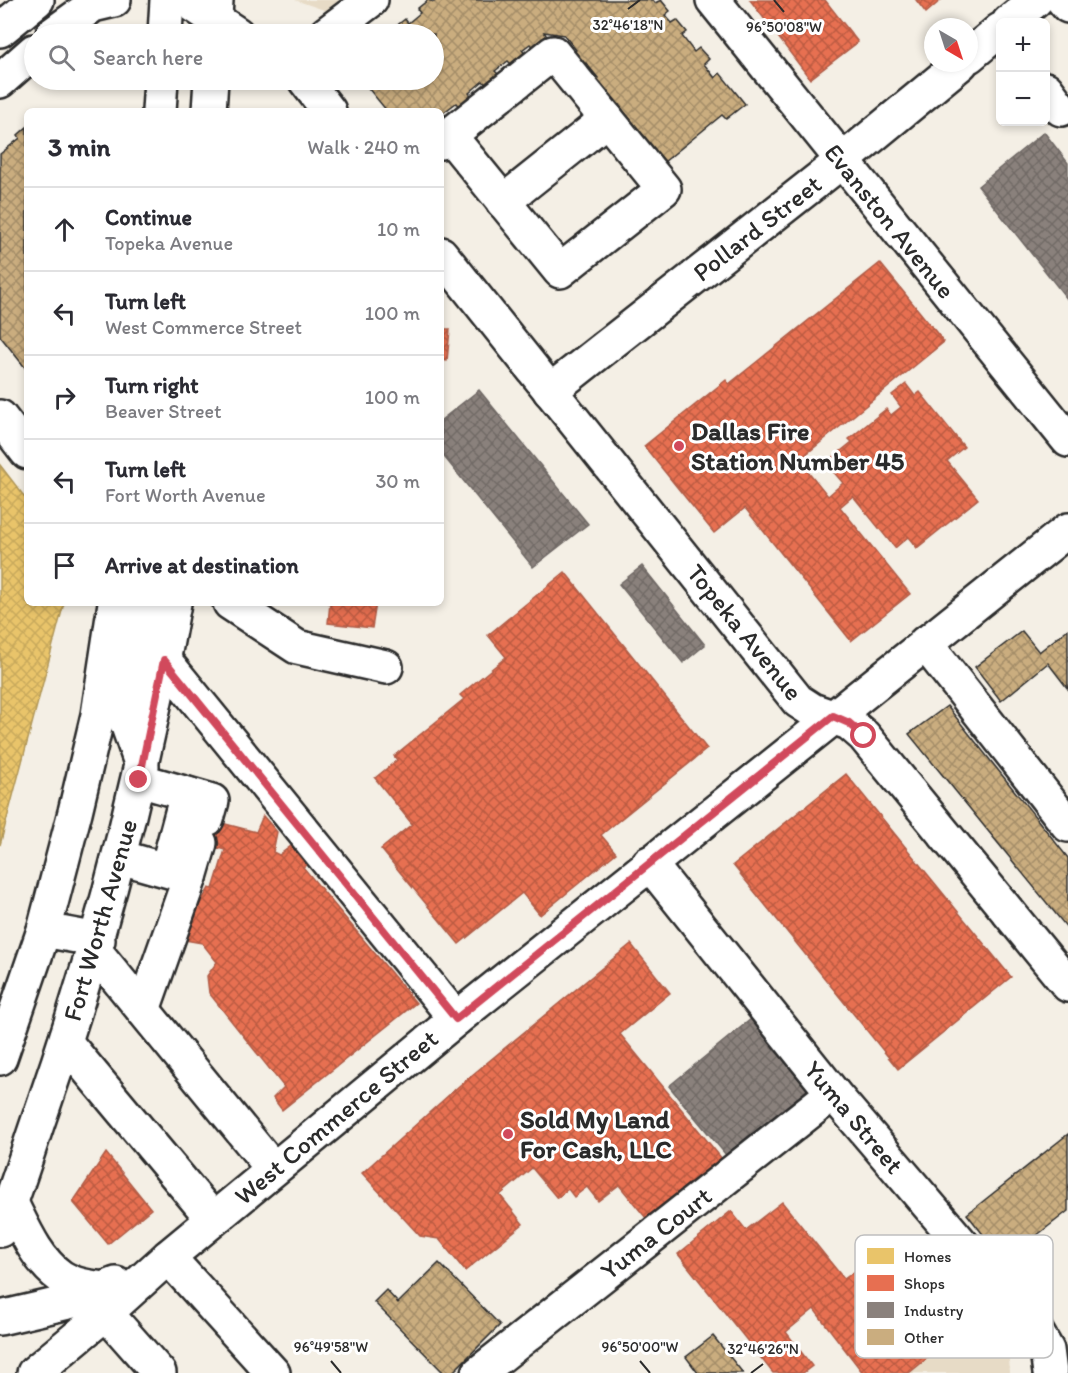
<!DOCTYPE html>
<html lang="en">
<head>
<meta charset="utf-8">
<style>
	:root { --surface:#fff; --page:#f2f2f3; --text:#2b2b33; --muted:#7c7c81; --line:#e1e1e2 }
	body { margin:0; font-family:Itim,sans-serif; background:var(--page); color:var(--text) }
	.controls { position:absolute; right:18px; top:18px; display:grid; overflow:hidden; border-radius:9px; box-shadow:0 3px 9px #0003 }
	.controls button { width:54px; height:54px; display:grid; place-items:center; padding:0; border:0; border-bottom:2px solid var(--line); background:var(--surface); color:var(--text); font:30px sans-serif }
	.compass { position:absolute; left:924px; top:18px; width:54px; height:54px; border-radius:50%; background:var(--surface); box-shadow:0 3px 9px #0003; rotate:141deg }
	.stop { position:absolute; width:18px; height:18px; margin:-14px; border:4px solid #d1495b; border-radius:50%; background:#fff }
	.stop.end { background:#d1495b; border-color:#fff; box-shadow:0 2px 6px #0008 }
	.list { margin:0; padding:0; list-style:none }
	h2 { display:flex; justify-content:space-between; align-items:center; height:78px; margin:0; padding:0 24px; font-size:26px }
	h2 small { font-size:20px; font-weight:400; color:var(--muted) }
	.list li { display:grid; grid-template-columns:39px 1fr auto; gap:18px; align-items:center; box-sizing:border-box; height:84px; padding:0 24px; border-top:2px solid var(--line) }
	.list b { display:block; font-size:22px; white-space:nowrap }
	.list p { margin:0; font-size:20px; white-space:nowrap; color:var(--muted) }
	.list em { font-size:20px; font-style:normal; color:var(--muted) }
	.icon { flex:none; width:33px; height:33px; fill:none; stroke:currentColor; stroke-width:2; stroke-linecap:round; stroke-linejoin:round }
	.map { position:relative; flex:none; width:1068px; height:1373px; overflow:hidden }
	.search { position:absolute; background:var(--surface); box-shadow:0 3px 9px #0003; left:24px; top:24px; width:420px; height:66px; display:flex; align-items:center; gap:15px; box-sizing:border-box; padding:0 21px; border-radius:33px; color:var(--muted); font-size:22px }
	.panel { position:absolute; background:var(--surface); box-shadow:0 3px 9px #0003; left:24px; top:108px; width:420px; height:498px; border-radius:9px }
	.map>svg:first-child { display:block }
	.built { fill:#e7dbc6 }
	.homes { fill:url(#homes-cross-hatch); stroke:#b09657; stroke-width:1.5 }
	.shops { fill:url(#shops-cross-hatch); stroke:#af5b46; stroke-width:1.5 }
	.industry { fill:url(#industry-cross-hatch); stroke:#6e6764; stroke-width:1.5 }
	.building { fill:url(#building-cross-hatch); stroke:#2b2b2b; stroke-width:1.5 }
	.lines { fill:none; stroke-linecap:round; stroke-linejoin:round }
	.minor-casing { stroke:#2b2b2b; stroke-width:38 }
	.major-casing { stroke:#2b2b2b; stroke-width:38 }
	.minor { stroke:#fff; stroke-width:33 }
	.major { stroke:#fff; stroke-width:33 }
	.route { stroke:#d1495b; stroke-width:8 }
	.ticks { fill:none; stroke:#2b2b2b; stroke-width:2 }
	.poi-dot { fill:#d1495b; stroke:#fff; stroke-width:2 }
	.labels { text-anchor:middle; stroke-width:6; stroke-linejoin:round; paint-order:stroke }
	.street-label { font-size:26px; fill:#2b2b2b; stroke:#fff }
	.poi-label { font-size:26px; font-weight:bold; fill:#2b2b2b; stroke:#fff; text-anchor:start }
	.key { fill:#fff; stroke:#bfbfbf; stroke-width:1.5 }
	.key-label { font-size:16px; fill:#2b2b2b }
	.ticks-label { font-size:15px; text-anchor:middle; fill:#2b2b2b; stroke:#fff; stroke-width:6; stroke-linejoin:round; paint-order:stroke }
</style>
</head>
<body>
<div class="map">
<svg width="1068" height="1373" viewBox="0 0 1068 1373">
	<defs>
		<pattern id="homes-cross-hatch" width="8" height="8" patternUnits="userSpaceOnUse" patternTransform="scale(1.5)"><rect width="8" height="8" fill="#e9c46a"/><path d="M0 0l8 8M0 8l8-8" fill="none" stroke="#c8a95c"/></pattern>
		<pattern id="shops-cross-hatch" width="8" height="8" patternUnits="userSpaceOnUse" patternTransform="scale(1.5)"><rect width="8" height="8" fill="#e76f51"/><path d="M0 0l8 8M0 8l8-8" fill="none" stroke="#bb5b43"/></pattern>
		<pattern id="industry-cross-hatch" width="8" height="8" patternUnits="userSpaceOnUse" patternTransform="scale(1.5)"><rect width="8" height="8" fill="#8a817c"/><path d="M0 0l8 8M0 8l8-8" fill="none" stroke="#716a66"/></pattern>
		<pattern id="building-cross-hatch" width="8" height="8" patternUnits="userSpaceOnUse" patternTransform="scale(1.5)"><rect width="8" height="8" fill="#caad7f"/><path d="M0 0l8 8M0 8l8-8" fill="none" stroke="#a48d68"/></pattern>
	</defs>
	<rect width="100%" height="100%" fill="#f4efe5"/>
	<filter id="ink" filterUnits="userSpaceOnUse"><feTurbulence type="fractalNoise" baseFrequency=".0167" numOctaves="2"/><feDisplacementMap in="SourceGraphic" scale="12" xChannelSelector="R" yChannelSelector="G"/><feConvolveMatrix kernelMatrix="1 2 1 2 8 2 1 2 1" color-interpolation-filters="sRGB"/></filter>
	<g filter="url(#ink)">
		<g class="built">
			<polygon points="295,0 340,0 327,11"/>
			<polygon points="986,1318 1009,1359 1010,1373 907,1373"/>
		</g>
		<polygon class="homes" points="0,465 27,500 27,603 64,603 0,845"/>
		<g class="shops">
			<polygon points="750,0 825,0 858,42 810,79"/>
			<polygon points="916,0 941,0 926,13"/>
			<polygon points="880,263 944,342 799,460 828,496 843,483 826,463 852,442 849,439 886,409 891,415 901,407 892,395 906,384 915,396 920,392 964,447 947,461 978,499 917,548 908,537 895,548 853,496 840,507 910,594 851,641 745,508 714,533 644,446 726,380 729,384"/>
			<polygon points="441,329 450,329 447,361 441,360"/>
			<polygon points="565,572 707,749 601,835 616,853 540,915 522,893 459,944 381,849 412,824 375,778 397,760 394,756 464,699 460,695 506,657 488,635"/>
			<polygon points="327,603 376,603 372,628 328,623 330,603"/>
			<polygon points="846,774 1011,977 898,1069 733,865"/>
			<polygon points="195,816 256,832 263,816 277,832 273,852 279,855 291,846 306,865 303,867 416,1003 282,1110 273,1098 284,1087 209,993 207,976 217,962 202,943 179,939 209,888 213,889 225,850 189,840"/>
			<polygon points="631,944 670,993 620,1034 722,1159 646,1218 619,1185 598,1201 587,1187 574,1197 568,1189 557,1198 532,1168 500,1195 523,1224 465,1271 439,1239 420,1236 362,1173 460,1085"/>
			<polygon points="106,1153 151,1209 108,1244 73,1202"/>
			<polygon points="782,1202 844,1279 858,1269 880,1296 865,1307 867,1309 925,1262 973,1321 909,1373 863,1373 814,1309 786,1332 812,1366 803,1373 773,1373 678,1254 731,1211 746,1230"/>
		</g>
		<g class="industry">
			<polygon points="1044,132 1068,163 1068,300 978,186"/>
			<polygon points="479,390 588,524 533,567 441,453 441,420"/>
			<polygon points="642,566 705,645 683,663 619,584"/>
			<polygon points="751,1019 808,1089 726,1155 669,1086"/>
		</g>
		<g class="building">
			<polygon points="428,0 434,2 436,0 653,0 655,3 661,0 670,11 665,15 672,23 677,20 687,32 682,36 694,52 699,48 709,59 704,64 715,78 720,73 745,104 726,119 722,115 664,162 650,145 645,149 635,136 640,132 629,118 625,122 614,109 619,105 608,91 603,95 593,82 598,78 586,63 581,67 571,55 576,50 564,35 544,32 548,38 534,49 530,44 522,50 526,55 513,66 508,61 495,71 500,76 487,86 483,81 469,93 473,97 460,108 456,103 443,113 447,118 441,123 441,111 387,111 364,83 361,86 356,80 434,80 434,34 393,34 394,33 391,30 405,19 408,23 420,13 417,9"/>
			<polygon points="27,127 27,370 0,336 0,154 20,138 18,135"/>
			<polygon points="1068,629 1068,689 1048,663 1001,701 975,667 1022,631 1039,652"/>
			<polygon points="947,706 1068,858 1068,929 909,734"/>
			<polygon points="1068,1134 1068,1211 1004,1261 967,1214"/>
			<polygon points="439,1263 500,1325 452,1373 444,1373 374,1302 386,1290 398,1303"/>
			<polygon points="713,1336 743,1373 698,1373 686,1357"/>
		</g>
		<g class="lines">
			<g class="minor-casing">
				<g id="minor">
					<polyline points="186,0 237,34"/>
					<polyline points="713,0 1068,440"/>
					<polyline points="1009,22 1036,0"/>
					<polyline points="0,30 37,0"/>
					<polyline points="53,34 93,5 114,0"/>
					<polyline points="326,34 371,0"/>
					<polyline points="969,56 1000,30"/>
					<polyline points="305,80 329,111"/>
					<polyline points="0,81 34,51"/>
					<polyline points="1046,89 1061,109"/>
					<polyline points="441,142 553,53 664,189 560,271 449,135"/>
					<polyline points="503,202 607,119"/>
					<polyline points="441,254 798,701 812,710 849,723 864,736 1068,985"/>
					<polyline points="550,391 842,161 961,63"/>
					<polyline points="0,417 27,452"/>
					<polyline points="230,603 297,647 386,667"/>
					<polyline points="925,643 1068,825"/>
					<polyline points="164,660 456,1019"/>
					<polyline points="139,780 212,801 207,819"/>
					<polyline points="120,857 190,877 143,1010"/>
					<polyline points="649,863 833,1093 1036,1331 1047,1350 1050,1373"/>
					<polyline points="167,869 187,794"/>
					<polyline points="190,877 200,843"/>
					<polyline points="94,950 273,1169"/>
					<polyline points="66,1043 213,1219"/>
					<polyline points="168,1257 273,1373"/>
					<polyline points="106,1313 159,1373"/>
					<polyline points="0,1318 73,1301 116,1284"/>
					<polyline points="34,1373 106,1313 168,1257 456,1019 1068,530"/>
					<polyline points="479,1373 833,1093"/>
				</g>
			</g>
			<g class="major-casing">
				<g id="major">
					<polyline points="1063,0 1068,6"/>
					<polyline points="165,34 167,0"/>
					<polyline points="214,34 216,0"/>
					<polyline points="159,111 161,80"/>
					<polyline points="209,111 211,80"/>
					<polyline points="140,603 144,608 126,720 142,766"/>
					<polyline points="44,930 98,940"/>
					<polyline points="0,1058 44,930 75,812 98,715 115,603"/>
					<path d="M11 1203C24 1229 37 1260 61 1277 75 1286 92 1288 107 1289"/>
					<path d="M0 1230C16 1191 28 1150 42 1110 100 944 143 776 174 603"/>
				</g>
			</g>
			<use href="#minor" class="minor"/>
			<use href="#major" class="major"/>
		</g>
	</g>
	<g class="lines" filter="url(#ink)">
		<polyline class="route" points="139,780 164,660 456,1019 833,716 849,723 864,736"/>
	</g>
	<path class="ticks" d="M774 0 784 12M628 9 640 0M331 1361 341 1373M640 1361 650 1373M751 1373 763 1364"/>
	<g class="poi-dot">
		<circle cx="679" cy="446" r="6"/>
		<circle cx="508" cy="1134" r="6"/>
	</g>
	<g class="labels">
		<g class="street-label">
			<text transform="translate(890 221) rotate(51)" y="9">Evanston Avenue</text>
			<text transform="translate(757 228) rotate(-38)" y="9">Pollard Street</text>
			<text transform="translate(745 632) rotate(51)" y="9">Topeka Avenue</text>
			<text transform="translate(100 920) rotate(-74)" y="9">Fort Worth Avenue</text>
			<text transform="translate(336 1117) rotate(-40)" y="9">West Commerce Street</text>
			<text transform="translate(854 1117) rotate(50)" y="9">Yuma Street</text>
			<text transform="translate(656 1233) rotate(-38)" y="9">Yuma Court</text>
		</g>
		<g class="poi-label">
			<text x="691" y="440">Dallas Fire<tspan x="691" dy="30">Station Number 45</tspan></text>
			<text x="520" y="1128">Sold My Land<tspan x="520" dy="30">For Cash, LLC</tspan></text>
		</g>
	</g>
	<rect x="855" y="1235" width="198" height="123" rx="9" class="key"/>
	<rect x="867" y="1248" width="27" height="16" fill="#e9c46a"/>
	<rect x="867" y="1275" width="27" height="16" fill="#e76f51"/>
	<rect x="867" y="1302" width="27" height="16" fill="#8a817c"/>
	<rect x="867" y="1329" width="27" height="16" fill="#caad7f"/>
	<g class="key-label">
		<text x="904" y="1262">Homes</text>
		<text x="904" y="1289">Shops</text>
		<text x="904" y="1316">Industry</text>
		<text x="904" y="1343">Other</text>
	</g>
	<g class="ticks-label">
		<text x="628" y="30">32°46'18"N</text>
		<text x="784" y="32">96°50'08"W</text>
		<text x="331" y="1352">96°49'58"W</text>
		<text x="640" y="1352">96°50'00"W</text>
		<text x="763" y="1354">32°46'26"N</text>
	</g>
</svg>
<div class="controls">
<button>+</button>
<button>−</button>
</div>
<svg class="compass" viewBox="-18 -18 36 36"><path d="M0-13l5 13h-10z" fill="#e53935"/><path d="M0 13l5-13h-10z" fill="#7c7c81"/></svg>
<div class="stop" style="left:864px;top:736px"></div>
<div class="stop end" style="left:139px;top:780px"></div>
<div class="search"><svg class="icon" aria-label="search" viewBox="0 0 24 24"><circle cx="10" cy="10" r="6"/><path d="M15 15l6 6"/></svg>Search here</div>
<section class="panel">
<h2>3 min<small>Walk · 240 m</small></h2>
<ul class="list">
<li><svg class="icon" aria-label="ahead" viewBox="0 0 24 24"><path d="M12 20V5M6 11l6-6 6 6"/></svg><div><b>Continue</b><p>Topeka Avenue</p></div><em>10 m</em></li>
<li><svg class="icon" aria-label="left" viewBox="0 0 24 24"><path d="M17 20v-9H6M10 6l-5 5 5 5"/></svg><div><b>Turn left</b><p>West Commerce Street</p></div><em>100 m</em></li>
<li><svg class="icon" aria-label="right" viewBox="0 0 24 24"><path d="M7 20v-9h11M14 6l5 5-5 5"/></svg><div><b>Turn right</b><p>Beaver Street</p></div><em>100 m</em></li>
<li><svg class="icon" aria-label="left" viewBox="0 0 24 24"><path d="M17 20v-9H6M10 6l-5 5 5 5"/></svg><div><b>Turn left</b><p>Fort Worth Avenue</p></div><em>30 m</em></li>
<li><svg class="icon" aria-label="arrive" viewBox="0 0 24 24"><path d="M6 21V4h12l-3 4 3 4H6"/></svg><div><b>Arrive at destination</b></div></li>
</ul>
</section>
</div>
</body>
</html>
